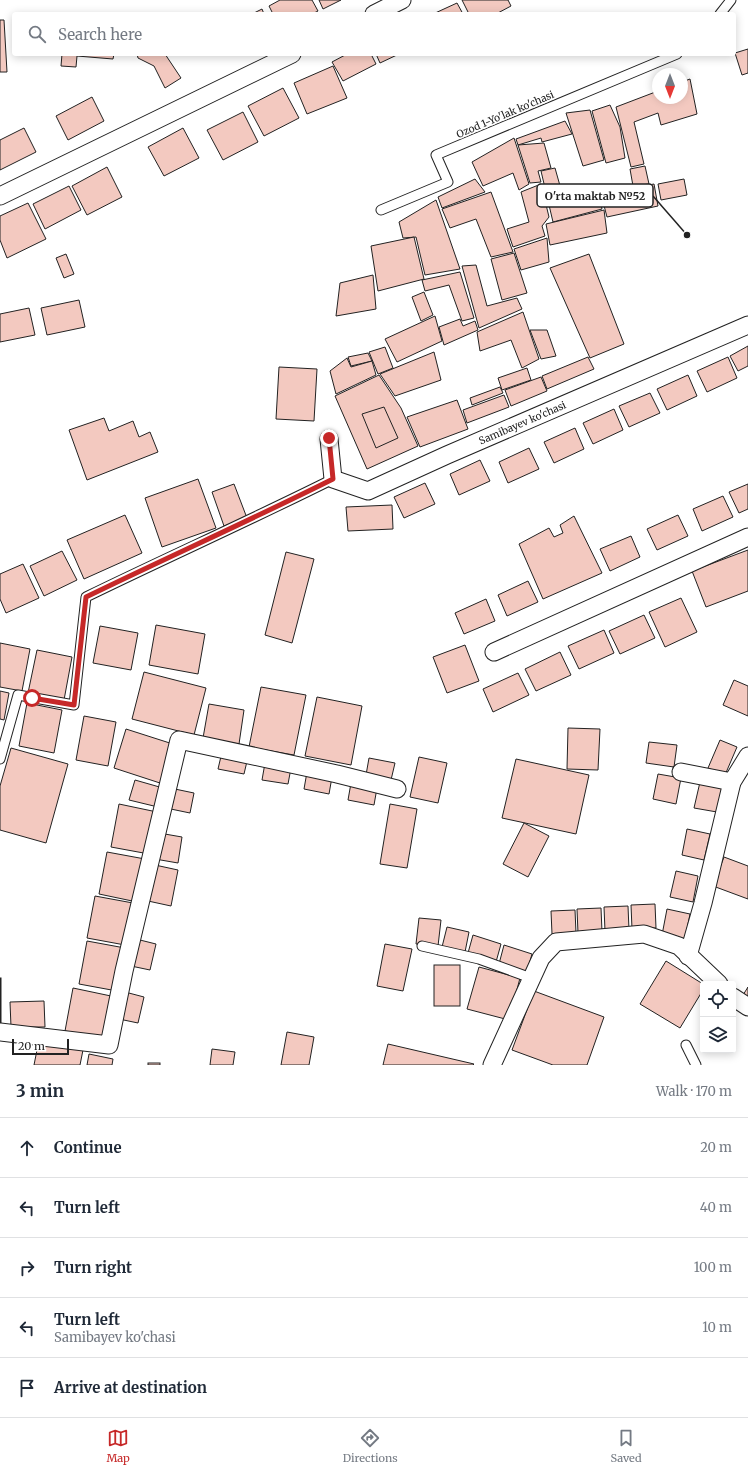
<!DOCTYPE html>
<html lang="en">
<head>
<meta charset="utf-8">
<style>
	:root { --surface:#fff; --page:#f6f6f7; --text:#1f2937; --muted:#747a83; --line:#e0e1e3; --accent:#c62828 }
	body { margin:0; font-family:Merriweather,serif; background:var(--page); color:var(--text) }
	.controls { position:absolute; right:12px; bottom:12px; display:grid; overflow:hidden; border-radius:4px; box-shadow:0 2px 10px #0003 }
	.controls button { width:36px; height:36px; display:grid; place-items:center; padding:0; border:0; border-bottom:1px solid var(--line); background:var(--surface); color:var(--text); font:20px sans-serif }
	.compass { position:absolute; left:652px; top:68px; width:36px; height:36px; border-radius:50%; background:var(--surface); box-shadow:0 2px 10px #0003; rotate:180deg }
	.scale { position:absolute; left:12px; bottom:10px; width:57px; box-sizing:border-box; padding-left:4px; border:2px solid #222; border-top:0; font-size:11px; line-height:14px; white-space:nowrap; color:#222; -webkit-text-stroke:3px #fff; paint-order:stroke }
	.stop { position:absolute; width:12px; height:12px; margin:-9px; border:3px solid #c62828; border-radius:50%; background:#fff }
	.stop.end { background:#c62828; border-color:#fff; box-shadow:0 1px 4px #0008 }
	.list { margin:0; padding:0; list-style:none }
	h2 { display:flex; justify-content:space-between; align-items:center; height:52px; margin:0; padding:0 16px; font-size:17px }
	h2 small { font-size:13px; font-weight:400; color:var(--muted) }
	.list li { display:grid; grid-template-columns:26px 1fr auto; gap:12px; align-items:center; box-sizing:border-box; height:60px; padding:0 16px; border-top:1px solid var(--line) }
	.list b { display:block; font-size:15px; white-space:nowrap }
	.list p { margin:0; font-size:13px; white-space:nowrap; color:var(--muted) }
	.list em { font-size:13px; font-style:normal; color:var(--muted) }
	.icon { flex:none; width:22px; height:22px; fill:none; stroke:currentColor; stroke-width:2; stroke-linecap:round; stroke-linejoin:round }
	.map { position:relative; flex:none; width:748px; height:1065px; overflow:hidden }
	.search { position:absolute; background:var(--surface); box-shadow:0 2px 10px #0003; left:12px; right:12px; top:12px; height:44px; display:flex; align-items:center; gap:10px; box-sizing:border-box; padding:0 14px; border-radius:4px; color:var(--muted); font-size:15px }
	.sheet { height:352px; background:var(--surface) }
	nav { display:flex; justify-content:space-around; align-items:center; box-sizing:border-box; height:56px; border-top:1px solid var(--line); background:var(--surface); font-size:11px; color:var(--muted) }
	nav a { display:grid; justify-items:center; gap:2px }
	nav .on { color:var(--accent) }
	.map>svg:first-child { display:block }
	.building { fill:#f3c9c0; stroke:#222 }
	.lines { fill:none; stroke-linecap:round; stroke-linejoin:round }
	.service-casing { stroke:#222; stroke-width:11 }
	.minor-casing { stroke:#222; stroke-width:19 }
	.service { stroke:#fff; stroke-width:9 }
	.minor { stroke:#fff; stroke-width:17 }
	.route { stroke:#c62828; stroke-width:5 }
	.labels { text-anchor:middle; stroke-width:3; stroke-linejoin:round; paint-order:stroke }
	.street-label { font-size:10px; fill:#222; stroke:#fff }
	.leader { fill:none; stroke:#222; stroke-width:1.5 }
	.callout-dot { fill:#222; stroke:#fff; stroke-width:1.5 }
	.callout { fill:#fff; stroke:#222; stroke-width:1.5 }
	.callout-label { font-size:11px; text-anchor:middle; font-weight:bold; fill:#222 }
</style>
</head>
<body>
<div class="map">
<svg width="748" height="1065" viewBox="0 0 748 1065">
	<rect width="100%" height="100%" fill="#fff"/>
	<g class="building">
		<polygon points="280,0 312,0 318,11 312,14 273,14 269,6"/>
		<polygon points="319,0 341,0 323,9"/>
		<polygon points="462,0 508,0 511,6 496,14 469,14"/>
		<polygon points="457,3 463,14 433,14"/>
		<polygon points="262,9 264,14 252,14"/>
		<polygon points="0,20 4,20 7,72 0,72"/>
		<polygon points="748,49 748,73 742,75 735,53"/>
		<polygon points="62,54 114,54 113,59 77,56 76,67 61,66"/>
		<polygon points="137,54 165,54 181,78 165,88 154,66 138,58"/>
		<polygon points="347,54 371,54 376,64 343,81 332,62"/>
		<polygon points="376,54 399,54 380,63"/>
		<polygon points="333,66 347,98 307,114 294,83"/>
		<polygon points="690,79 697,114 661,125 658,113 634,122 644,164 631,167 616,107 658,91 658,98 682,98 682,82"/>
		<polygon points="283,88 299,118 264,136 248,106"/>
		<polygon points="92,97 104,121 68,140 56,116"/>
		<polygon points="610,105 620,127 625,158 606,163 592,111"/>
		<polygon points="590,110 604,160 583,166 566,113"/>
		<polygon points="243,112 258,142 223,160 207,130"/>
		<polygon points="565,121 572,134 542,142 541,138 518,145 516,139"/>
		<polygon points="24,128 36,152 0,170 0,140"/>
		<polygon points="183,128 199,158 164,176 148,147"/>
		<polygon points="514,138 529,184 519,190 513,173 483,186 472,162"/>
		<polygon points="544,143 551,168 538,171 541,182 530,183 518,145"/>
		<polygon points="645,166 649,184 633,186 630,169"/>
		<polygon points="107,167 122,197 87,215 72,186"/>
		<polygon points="555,168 564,200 598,193 602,209 553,222 541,171"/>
		<polygon points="475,179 485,192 442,208 438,197"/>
		<polygon points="684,179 687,195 661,200 658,184"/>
		<polygon points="541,184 549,217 542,226 545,236 513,247 507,229 529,222 521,192"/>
		<polygon points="654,184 658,206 607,217 601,194"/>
		<polygon points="69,186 81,210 45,229 33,204"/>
		<polygon points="491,192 513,252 491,257 476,219 450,228 442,209"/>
		<polygon points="436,200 460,269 425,275 416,237 403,238 399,222"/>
		<polygon points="28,203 46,239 7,258 0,240 0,216"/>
		<polygon points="604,210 607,233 550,245 546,224"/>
		<polygon points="414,237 424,279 378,291 371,246"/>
		<polygon points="547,238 549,262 521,270 514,249"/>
		<polygon points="514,253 527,293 502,300 491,259"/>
		<polygon points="66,254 74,274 64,278 56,258"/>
		<polygon points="589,254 624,344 590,358 550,268"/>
		<polygon points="476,265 487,306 517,298 522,309 479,328 462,266"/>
		<polygon points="460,272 474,318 462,321 449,285 425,291 422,280"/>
		<polygon points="373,275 376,309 336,316 340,283"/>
		<polygon points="424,292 433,315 421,321 412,297"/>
		<polygon points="79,300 85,327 47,335 41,308"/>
		<polygon points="29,308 35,335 0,342 0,314"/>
		<polygon points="523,312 539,359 522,368 511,340 480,351 477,332"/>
		<polygon points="435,316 442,341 397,362 385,339"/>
		<polygon points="460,319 463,326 475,321 478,330 444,345 439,327"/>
		<polygon points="530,330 547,330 556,356 541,359"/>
		<polygon points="748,346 748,366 738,371 730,356"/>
		<polygon points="385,347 393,368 378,374 369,352"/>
		<polygon points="434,352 441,380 395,396 380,374"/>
		<polygon points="368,353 372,361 351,366 348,357"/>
		<polygon points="588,357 594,369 547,389 542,376"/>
		<polygon points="728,357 737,378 707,392 697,371"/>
		<polygon points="347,358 351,367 372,361 376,375 336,394 330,371"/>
		<polygon points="279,367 317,369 314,421 276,419"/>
		<polygon points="527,368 531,380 502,390 498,378"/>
		<polygon points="379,375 401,408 418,446 367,469 335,396"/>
		<polygon points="688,375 697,396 667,410 657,389"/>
		<polygon points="541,377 547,391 511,406 505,390"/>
		<polygon points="500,387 503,393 472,405 470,398"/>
		<polygon points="650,393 660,413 629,427 619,406"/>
		<polygon points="504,395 509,407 467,423 463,410"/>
		<polygon points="457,400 468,429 420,447 407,417"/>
		<polygon points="384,407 398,438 376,448 362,414"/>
		<polygon points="614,409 623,430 593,444 583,423"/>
		<polygon points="104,418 109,431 133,421 139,437 150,432 158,452 87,480 69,430"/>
		<polygon points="575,428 584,449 554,463 544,442"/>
		<polygon points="529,448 539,469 508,483 499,462"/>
		<polygon points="480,460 490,481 459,495 450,474"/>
		<polygon points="198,479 216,528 162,547 145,498"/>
		<polygon points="425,483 435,504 404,518 394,497"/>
		<polygon points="234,484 247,518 224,526 212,492"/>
		<polygon points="748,484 748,509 739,513 729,492"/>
		<polygon points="723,496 733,517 702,531 693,509"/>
		<polygon points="392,505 393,529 348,531 346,507"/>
		<polygon points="125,515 142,553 84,579 67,540"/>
		<polygon points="678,515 688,536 657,550 647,529"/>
		<polygon points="574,516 602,573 543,599 519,544 549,528 554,537 563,533 560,525"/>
		<polygon points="631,536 640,557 610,571 600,549"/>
		<polygon points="748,550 748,591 706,607 692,571"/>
		<polygon points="62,551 77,580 44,596 30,566"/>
		<polygon points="286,552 314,559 292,643 265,635"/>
		<polygon points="23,564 39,598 6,613 0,599 0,574"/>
		<polygon points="528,581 538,602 507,616 498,595"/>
		<polygon points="681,598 697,632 665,647 649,612"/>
		<polygon points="486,599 495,621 464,634 455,613"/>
		<polygon points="644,615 655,638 620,654 609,631"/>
		<polygon points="156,625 205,634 198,674 149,665"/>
		<polygon points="100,626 138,633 131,670 93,663"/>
		<polygon points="604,630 614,653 579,669 568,646"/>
		<polygon points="0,643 30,649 22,691 0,687"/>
		<polygon points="465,645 479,681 447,693 433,657"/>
		<polygon points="37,650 72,657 64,700 28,693"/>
		<polygon points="560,652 571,675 536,691 525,669"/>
		<polygon points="144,672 206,688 194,735 132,719"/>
		<polygon points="518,673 529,695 493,712 483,689"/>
		<polygon points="734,680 748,686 748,716 723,705"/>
		<polygon points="261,687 306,695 294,755 249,747"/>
		<polygon points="0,691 9,693 4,720 0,719"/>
		<polygon points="317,697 362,706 351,765 305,756"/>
		<polygon points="27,703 62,710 54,753 19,746"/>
		<polygon points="209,704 244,710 239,744 203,738"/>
		<polygon points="84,716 116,722 108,766 76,760"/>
		<polygon points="568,728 600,729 598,770 567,769"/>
		<polygon points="126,729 176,745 163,784 114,768"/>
		<polygon points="720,740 737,747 725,775 708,768"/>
		<polygon points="649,742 677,745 674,767 646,763"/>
		<polygon points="11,748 68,764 46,843 0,830 0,786"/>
		<polygon points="222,752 248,757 244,774 218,769"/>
		<polygon points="419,757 447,763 438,803 410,797"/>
		<polygon points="369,758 395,763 391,780 366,775"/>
		<polygon points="516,759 589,775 576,834 502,818"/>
		<polygon points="265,763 291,768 288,784 262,780"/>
		<polygon points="307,772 332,777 329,794 304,789"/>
		<polygon points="658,774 681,778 676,804 653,799"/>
		<polygon points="135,780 163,788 158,807 129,800"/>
		<polygon points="700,782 722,787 717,812 694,808"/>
		<polygon points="351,783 377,788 374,805 348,800"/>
		<polygon points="170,788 194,793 190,813 166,808"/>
		<polygon points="119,804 157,812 149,854 111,847"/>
		<polygon points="390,804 417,809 407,868 380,864"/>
		<polygon points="524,823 549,836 528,877 503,864"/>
		<polygon points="687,829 710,834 704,860 682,855"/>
		<polygon points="159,833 182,837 178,863 155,859"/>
		<polygon points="107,852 145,859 137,902 99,894"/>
		<polygon points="724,857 748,866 748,899 713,886"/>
		<polygon points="155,865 178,870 171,906 148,901"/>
		<polygon points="676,871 698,876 693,902 670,897"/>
		<polygon points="95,896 133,903 125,945 87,938"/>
		<polygon points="655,904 656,928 632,929 631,905"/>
		<polygon points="628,906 629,930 605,931 604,907"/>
		<polygon points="601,908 602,932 578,933 577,909"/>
		<polygon points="667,909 690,914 685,939 662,935"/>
		<polygon points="575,910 576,933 552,934 551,911"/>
		<polygon points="419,918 441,920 438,946 416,944"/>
		<polygon points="447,927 469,932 465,952 442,947"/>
		<polygon points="473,935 501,944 496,962 468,953"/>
		<polygon points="136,939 156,944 150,970 131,966"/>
		<polygon points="87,941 125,948 117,991 79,984"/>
		<polygon points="385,944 412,949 403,991 377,986"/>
		<polygon points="504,945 532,954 527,972 499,964"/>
		<polygon points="666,961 703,984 703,990 680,1028 640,1004"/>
		<rect x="434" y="965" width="26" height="41"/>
		<polygon points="479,967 520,978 509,1020 467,1009"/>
		<rect x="0" y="978" width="1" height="46"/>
		<polygon points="748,987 748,998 743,995"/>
		<polygon points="73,988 111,996 103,1038 65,1031"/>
		<polygon points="534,991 604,1017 587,1065 553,1065 512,1050"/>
		<polygon points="125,992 144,997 138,1023 119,1019"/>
		<polygon points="44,1001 45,1027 11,1027 10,1002"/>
		<polygon points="287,1032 314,1037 309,1065 281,1065"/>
		<polygon points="39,1040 83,1050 80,1065 34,1065"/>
		<polygon points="388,1044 474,1064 473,1065 383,1065"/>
		<polygon points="212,1049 235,1052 233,1065 210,1065"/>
		<polygon points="89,1054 113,1059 112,1065 87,1065"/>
		<rect x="148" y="1063" width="12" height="2"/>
	</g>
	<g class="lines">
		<g class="service-casing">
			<g id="service">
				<polyline points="720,14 731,0"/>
				<polyline points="381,210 448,182 436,155 677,54"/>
				<path d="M0 759 18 695 74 705 86 597C168 557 251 520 333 479"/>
				<polyline points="422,946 479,959 531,978"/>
				<polyline points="686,1045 696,1065"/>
			</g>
		</g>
		<g class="minor-casing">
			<g id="minor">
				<polyline points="374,14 402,0"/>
				<polyline points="0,196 292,54"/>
				<path id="s1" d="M329 439 333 479 368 491 447 455 748 325"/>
				<polyline points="494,652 748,537"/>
				<polyline points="681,772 732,782"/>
				<polyline points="688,956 703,903 732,782 748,756"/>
				<polyline points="733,997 748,1007"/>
				<polyline points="0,1032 109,1045 124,971 179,740 337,774 397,789"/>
				<polyline points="492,1065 541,958 556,942 644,934 679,946 719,984"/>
			</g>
		</g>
		<use href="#service" class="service"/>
		<use href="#minor" class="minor"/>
	</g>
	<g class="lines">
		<path class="route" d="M32 698 74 705 86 597C168 557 251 520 333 479L329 438"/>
	</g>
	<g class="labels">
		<g class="street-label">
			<text transform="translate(505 114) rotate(-23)" y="4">Ozod 1-Yo'lak ko'chasi</text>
			<text dy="4" stroke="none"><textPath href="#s1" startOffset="246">Samibayev ko'chasi</textPath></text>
		</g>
	</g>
	<path class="leader" d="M687 235L653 196"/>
	<circle class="callout-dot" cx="687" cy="235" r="4"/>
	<rect class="callout" x="537" y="184" width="116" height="23" rx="4"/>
	<g class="callout-label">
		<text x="595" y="200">O'rta maktab №52</text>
	</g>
</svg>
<div class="controls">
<button><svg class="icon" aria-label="locate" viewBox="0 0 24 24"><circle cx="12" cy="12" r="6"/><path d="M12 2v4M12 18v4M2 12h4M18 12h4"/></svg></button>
<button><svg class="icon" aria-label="layers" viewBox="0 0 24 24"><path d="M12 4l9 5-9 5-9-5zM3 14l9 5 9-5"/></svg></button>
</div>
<svg class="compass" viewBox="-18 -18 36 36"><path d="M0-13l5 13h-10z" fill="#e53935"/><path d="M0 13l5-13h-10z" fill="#747a83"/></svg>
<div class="scale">20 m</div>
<div class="stop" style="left:32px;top:698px"></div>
<div class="stop end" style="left:329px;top:438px"></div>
<div class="search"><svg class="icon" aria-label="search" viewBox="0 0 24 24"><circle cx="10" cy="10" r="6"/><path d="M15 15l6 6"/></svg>Search here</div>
</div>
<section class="sheet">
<h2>3 min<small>Walk · 170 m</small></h2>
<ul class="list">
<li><svg class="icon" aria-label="ahead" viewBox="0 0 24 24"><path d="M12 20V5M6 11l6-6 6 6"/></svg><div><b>Continue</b></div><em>20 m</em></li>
<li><svg class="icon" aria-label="left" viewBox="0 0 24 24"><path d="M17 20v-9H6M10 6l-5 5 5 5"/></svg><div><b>Turn left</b></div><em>40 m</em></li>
<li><svg class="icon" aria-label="right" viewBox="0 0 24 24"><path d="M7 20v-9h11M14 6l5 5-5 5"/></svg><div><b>Turn right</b></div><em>100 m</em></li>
<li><svg class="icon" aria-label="left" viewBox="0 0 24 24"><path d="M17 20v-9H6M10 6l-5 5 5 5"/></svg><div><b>Turn left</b><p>Samibayev ko'chasi</p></div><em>10 m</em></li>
<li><svg class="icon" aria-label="arrive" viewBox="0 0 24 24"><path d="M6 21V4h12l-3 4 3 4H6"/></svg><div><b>Arrive at destination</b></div></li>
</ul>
</section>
<nav>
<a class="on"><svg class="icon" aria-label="map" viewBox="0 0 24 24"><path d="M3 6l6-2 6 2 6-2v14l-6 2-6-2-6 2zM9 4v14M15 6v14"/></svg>Map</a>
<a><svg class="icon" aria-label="directions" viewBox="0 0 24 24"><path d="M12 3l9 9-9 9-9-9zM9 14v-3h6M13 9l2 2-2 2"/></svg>Directions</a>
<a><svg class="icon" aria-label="saved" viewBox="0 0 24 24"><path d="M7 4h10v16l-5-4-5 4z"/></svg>Saved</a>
</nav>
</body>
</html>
